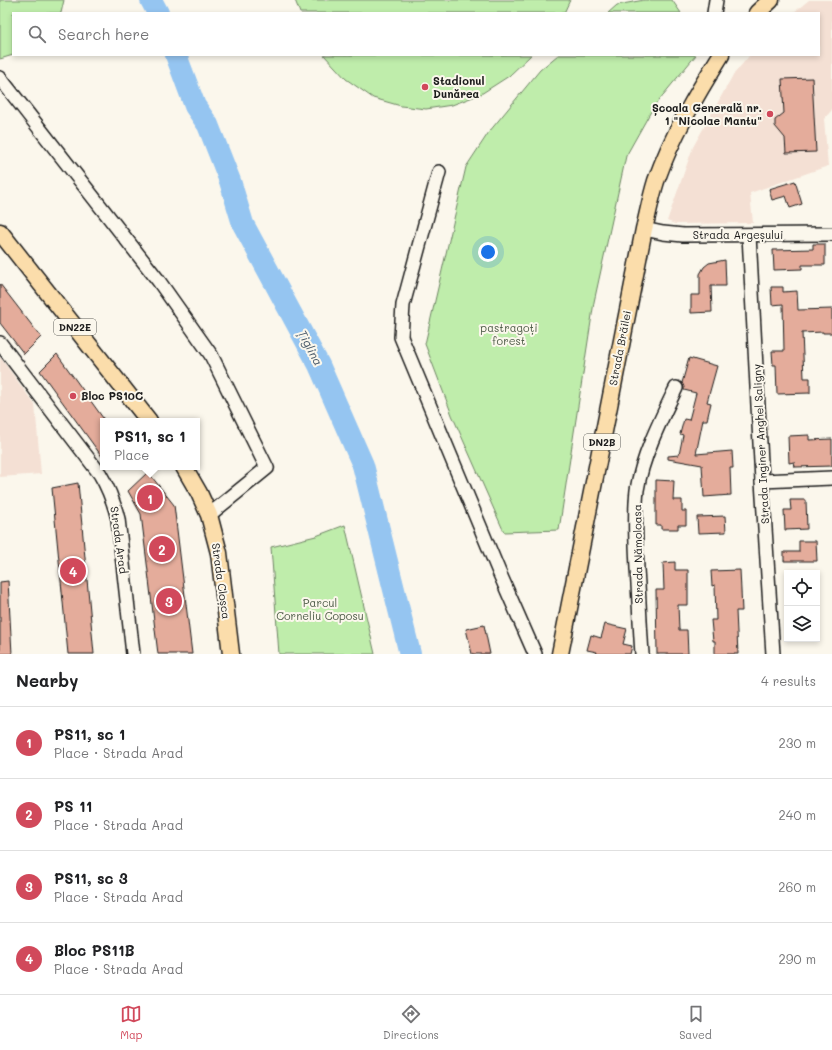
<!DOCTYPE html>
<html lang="en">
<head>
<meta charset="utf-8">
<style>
	:root { --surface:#fff; --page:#f2f2f2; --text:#202124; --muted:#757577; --line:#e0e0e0; --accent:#d1495b }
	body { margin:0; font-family:Mali,sans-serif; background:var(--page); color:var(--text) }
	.controls { position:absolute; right:12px; bottom:12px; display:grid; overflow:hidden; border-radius:0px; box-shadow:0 2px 6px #0003 }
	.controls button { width:36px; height:36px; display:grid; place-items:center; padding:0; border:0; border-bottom:1px solid var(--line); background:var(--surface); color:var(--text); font:20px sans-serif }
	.you { position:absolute; left:488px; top:252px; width:14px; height:14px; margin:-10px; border:3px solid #fff; border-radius:50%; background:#1a73e8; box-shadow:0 0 0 6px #1a73e833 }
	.badge { display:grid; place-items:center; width:26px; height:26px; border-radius:50%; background:var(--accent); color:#fff; font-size:13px; font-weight:700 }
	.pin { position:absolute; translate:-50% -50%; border:2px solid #fff; box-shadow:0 1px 4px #0006 }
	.popup { position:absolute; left:100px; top:418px; width:100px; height:52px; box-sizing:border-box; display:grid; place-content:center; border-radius:0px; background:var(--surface); filter:drop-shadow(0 1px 3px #0005); font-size:13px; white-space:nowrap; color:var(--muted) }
	.popup b { font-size:15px; color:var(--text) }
	.popup::after { content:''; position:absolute; left:50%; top:100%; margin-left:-8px; border:8px solid transparent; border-top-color:var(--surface) }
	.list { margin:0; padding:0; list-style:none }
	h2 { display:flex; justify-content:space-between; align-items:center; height:52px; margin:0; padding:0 16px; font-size:17px }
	h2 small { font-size:13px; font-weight:400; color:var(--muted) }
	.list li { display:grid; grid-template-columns:26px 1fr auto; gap:12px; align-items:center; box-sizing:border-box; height:72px; padding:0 16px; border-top:1px solid var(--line) }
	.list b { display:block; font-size:15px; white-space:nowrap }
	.list p { margin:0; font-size:13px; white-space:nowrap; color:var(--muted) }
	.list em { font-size:13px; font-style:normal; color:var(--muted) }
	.icon { flex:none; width:22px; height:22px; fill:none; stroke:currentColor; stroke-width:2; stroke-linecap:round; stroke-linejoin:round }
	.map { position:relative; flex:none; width:832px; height:654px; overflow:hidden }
	.search { position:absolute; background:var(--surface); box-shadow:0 2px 6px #0003; left:12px; right:12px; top:12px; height:44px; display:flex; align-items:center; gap:10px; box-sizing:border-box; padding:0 14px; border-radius:0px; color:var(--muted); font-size:15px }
	.sheet { height:340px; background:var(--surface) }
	nav { display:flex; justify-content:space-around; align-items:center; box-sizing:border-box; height:56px; border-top:1px solid var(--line); background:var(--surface); font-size:11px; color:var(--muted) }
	nav a { display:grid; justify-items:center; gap:2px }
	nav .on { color:var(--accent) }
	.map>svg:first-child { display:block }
	.built { fill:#f4e0d4 }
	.green { fill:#bfedab; stroke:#6e8464 }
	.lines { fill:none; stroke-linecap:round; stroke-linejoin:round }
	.river { stroke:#95c5f1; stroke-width:22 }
	.building { fill:#e4ac9b; stroke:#1c1c1c }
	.minor-casing { stroke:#1c1c1c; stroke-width:16 }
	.major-casing { stroke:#1c1c1c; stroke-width:19 }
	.minor { stroke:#fbf7ec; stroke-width:13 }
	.major { stroke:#fbddab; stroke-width:16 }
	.poi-dot { fill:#d1495b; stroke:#fbf7ec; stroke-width:1.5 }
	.labels { text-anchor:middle; stroke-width:4; stroke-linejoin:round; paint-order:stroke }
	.shield { fill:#fbf7ec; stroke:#5f5e5a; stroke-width:1 }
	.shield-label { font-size:10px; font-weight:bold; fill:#1c1c1c }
	.poi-label { font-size:11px; font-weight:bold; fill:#1c1c1c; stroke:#fbf7ec; text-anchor:start }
	.street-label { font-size:11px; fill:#1c1c1c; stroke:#fbf7ec }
	.park-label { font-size:11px; fill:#4d5b47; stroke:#fbf7ec }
	.water-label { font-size:12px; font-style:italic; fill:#465767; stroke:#fbf7ec }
</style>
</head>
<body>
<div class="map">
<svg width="832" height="654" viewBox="0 0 832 654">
	<rect width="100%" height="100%" fill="#fbf7ec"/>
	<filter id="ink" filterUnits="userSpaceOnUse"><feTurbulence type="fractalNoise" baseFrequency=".025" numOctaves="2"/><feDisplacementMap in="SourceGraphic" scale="8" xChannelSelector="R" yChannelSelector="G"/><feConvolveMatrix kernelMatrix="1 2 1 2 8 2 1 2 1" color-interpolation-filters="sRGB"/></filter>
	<g filter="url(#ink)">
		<g class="built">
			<polygon points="809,0 832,0 832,110 824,119 828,166 750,193 753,223 675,224 667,221 693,147 733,75 750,55 819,55 819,13 793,13"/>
			<polygon points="0,357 35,405 41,474 0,477"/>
		</g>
		<g class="green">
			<polygon points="0,0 64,0 61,13 13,13 13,55 0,59"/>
			<polygon points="295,0 570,0 564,13 300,13"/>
			<polygon points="644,0 672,0 681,13 608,13 617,5"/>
			<polygon points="324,55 531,55 509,76 481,94 452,105 426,109 401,106 373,98 346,79"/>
			<polygon points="558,55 696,55 654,106 626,156 594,302 559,530 504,532 452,415 425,344 466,167 489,132 540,70"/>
			<polygon points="345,525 375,654 279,654 271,547 316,536"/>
		</g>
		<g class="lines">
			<g class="river">
				<polyline points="151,0 158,13"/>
				<polyline points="176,55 195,106 208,125 230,181 243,224 319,365 363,465 410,654"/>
			</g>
		</g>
		<g class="building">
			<polygon points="812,78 816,152 786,153 785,138 775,126 775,120 784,113 782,79"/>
			<polygon points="795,181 802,204 790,208 786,196 772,200 769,189"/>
			<polygon points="813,244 825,244 825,265 802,265 802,269 774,270 773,250 813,249"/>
			<polygon points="725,260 726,286 711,286 712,312 691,313 691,295 700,295 700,274 704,267 709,263"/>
			<polygon points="0,284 41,337 24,354 0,323"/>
			<polygon points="771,287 783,287 783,292 797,291 798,310 832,309 832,333 823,333 823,332 802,333 804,378 810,378 810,393 777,394 776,365 773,365 772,351 784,351 783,304 772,305"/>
			<polygon points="57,354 103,418 103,458 40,371"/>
			<polygon points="689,358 717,366 707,402 711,403 707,420 703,420 696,454 732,451 733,468 730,468 731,495 704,497 702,465 668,459 668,456 679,455 683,435 680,434 684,419 689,420 696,393 684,390 684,387 682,383"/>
			<polygon points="809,435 809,440 832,439 832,466 795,467 794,462 789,463 788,436"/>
			<polygon points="148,472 174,505 192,654 158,654 141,514 128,491"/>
			<polygon points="656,480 674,481 673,500 682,500 682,511 686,511 686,525 678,525 678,529 661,529 661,525 656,525"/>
			<polygon points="78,483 94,654 68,654 52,488"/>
			<polygon points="790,500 806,500 807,529 785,530 784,510 791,510"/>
			<polygon points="725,516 726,532 698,533 697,517"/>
			<polygon points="799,541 816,541 817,561 784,561 784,552 799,552"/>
			<polygon points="675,562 675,570 688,570 688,605 678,605 679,630 687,630 688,654 657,654 656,590 664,590 663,563"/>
			<polygon points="740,570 742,611 736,611 738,654 715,654 715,641 713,641 711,620 716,620 715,585 712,586 711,571"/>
			<polygon points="8,581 12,654 0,654 0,582"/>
			<polygon points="605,624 627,629 623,644 632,646 630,654 596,654 597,652 587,650 591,635 601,638"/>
			<polygon points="484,625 490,654 472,654 466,629"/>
		</g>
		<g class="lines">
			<g class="minor-casing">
				<g id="minor">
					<polyline points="714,13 716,0"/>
					<polyline points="0,78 158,280 211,355 267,468 209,515"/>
					<polyline points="439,172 403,305 401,337 499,572 535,654"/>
					<polyline points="644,229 663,233 683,235 832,234"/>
					<polyline points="749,235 762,481 773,654"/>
					<path d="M0 343 100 474C109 489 114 503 118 519L133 654"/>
					<polyline points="762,481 832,478"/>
					<path d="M642 654C640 626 639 597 637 569 636 543 634 516 637 490 642 457 661 419 676 388"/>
				</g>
			</g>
			<g class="major-casing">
				<g id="major">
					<polyline points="757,13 771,0"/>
					<polyline points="0,232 149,421"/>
					<polyline points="184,467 199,493 209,515 219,553 231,654"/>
					<path d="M560 654 644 229C648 213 651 197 656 181 672 136 696 95 721 55"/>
				</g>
			</g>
			<use href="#minor" class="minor"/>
			<use href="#major" class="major"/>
		</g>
	</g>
	<g class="poi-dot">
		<circle cx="425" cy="87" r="4"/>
		<circle cx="770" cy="114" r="4"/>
		<circle cx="73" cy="396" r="4"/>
	</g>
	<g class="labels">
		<g class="shield">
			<rect x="54" y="319" width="42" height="16" rx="3"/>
			<rect x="584" y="434" width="36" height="16" rx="3"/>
		</g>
		<g class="shield-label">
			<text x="75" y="331">DN22E</text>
			<text x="602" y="446">DN2B</text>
		</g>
		<g class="poi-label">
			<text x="433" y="85">Stadionul<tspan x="433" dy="13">Dunărea</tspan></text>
			<text x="762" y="112" text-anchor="end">Școala Generală nr.<tspan x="762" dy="13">1 "Nicolae Mantu"</tspan></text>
			<text x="81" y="400">Bloc PS10C</text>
		</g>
		<g class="street-label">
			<text x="738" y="239">Strada Argeșului</text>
			<text transform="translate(620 348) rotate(-79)" y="4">Strada Brăilei</text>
			<text transform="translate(761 444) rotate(-93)" y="4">Strada Inginer Anghel Saligny</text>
			<text transform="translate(119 540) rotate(82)" y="4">Strada Arad</text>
			<text transform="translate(638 554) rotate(-91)" y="4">Strada Nămoloasa</text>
			<text transform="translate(221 581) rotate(82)" y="4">Strada Cloșca</text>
		</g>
		<g class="park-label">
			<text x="509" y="332">pastragoți<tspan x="509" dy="13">forest</tspan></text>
			<text x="320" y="607">Parcul<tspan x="320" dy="13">Corneliu Coposu</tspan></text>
		</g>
		<g class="water-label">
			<text transform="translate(310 348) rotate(62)" y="4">Țiglina</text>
		</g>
	</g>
</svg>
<div class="controls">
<button><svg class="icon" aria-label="locate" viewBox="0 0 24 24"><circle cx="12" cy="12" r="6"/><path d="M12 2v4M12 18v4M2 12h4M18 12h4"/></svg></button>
<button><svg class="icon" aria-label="layers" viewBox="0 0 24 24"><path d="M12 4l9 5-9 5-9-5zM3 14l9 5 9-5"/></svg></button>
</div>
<div class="you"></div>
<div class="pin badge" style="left:150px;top:498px">1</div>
<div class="popup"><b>PS11, sc 1</b>Place</div>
<div class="pin badge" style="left:162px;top:549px">2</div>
<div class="pin badge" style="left:169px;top:601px">3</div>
<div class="pin badge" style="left:73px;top:571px">4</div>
<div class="search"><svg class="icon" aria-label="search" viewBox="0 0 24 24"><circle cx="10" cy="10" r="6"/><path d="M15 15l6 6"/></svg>Search here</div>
</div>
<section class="sheet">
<h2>Nearby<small>4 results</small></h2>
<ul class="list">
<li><span class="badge">1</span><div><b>PS11, sc 1</b><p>Place · Strada Arad</p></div><em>230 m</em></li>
<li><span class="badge">2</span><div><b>PS 11</b><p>Place · Strada Arad</p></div><em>240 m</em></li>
<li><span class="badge">3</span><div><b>PS11, sc 3</b><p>Place · Strada Arad</p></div><em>260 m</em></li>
<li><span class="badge">4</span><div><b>Bloc PS11B</b><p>Place · Strada Arad</p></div><em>290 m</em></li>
</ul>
</section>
<nav>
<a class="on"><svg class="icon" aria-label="map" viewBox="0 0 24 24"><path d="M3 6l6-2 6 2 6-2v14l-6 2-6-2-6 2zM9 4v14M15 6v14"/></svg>Map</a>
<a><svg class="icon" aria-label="directions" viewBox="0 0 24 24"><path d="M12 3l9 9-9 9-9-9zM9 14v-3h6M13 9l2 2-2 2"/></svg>Directions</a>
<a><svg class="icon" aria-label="saved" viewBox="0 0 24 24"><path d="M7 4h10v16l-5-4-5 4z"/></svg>Saved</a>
</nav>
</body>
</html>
